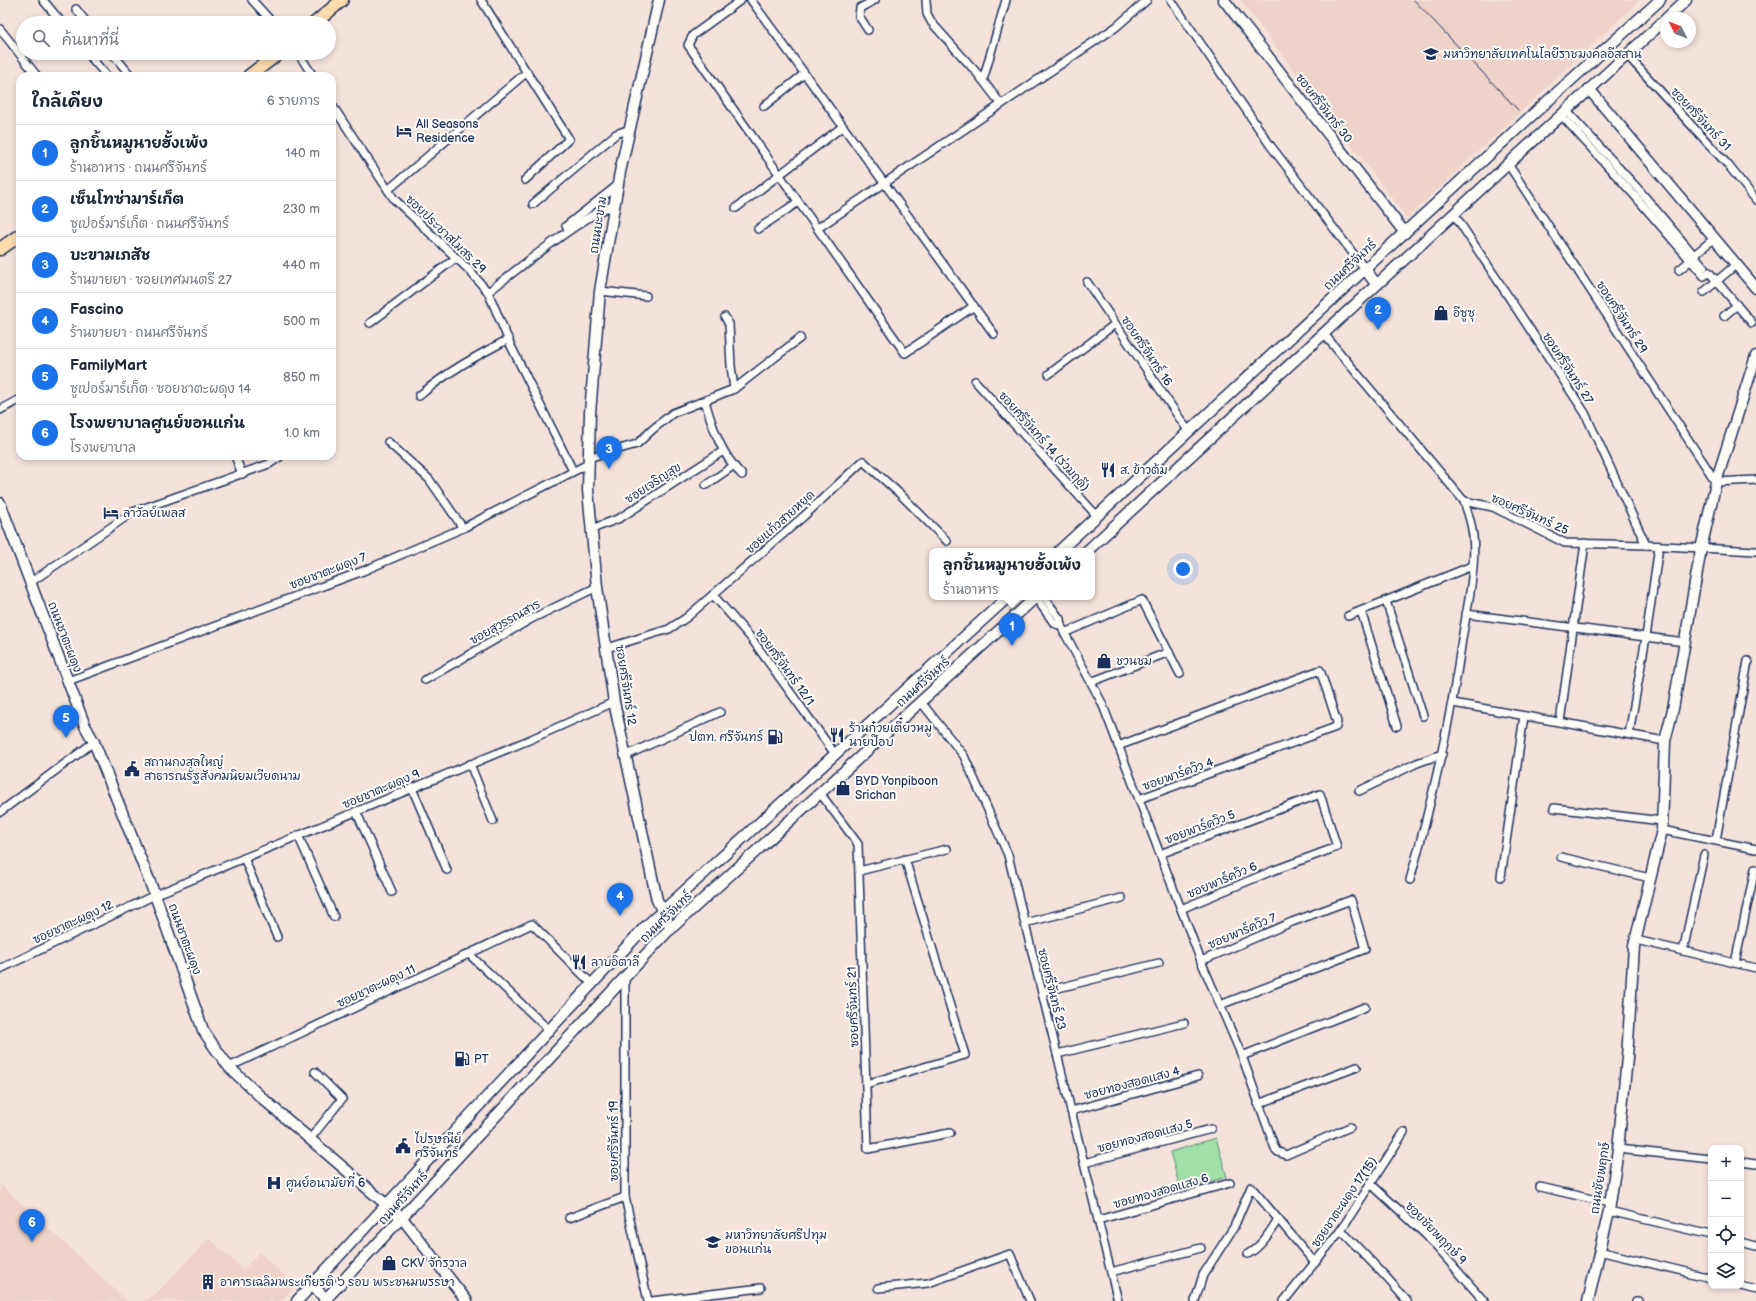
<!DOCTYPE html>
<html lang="th">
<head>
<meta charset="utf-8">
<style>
	:root { --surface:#fff; --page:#f2f2f3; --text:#1f2937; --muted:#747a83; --line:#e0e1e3; --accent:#1a73e8 }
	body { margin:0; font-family:"Balsamiq Sans","Playpen Sans Thai",sans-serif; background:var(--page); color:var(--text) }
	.controls { position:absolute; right:12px; bottom:12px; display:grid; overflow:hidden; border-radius:8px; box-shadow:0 2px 6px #0003 }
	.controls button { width:36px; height:36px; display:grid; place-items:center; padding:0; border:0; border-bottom:1px solid var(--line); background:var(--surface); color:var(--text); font:20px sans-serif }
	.compass { position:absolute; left:1660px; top:12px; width:36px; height:36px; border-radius:50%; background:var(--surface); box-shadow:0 2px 6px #0003; rotate:312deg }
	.you { position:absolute; left:1183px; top:569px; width:14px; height:14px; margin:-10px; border:3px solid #fff; border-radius:50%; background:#1a73e8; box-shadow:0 0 0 6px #1a73e833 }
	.badge { display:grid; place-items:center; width:26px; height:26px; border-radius:50%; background:var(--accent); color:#fff; font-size:13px; font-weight:700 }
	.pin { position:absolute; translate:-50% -33px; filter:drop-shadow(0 1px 2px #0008) }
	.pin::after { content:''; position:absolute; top:21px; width:14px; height:12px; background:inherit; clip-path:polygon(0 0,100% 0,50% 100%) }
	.popup { position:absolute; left:929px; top:548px; width:166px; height:52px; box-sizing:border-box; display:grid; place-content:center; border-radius:8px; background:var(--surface); filter:drop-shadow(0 1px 3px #0005); font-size:13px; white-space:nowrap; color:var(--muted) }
	.popup b { font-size:15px; color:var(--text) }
	.popup::after { content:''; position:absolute; left:50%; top:100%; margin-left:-8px; border:8px solid transparent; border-top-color:var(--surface) }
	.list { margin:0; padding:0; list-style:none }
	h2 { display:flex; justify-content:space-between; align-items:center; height:52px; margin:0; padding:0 16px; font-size:17px }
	h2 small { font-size:13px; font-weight:400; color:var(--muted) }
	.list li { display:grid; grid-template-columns:26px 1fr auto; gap:12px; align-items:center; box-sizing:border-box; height:56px; padding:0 16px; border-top:1px solid var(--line) }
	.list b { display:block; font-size:15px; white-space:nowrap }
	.list p { margin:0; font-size:13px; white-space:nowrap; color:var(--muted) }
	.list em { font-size:13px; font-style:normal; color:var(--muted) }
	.icon { flex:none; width:22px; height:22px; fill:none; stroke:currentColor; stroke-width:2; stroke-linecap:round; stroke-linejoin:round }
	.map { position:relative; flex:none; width:1756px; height:1301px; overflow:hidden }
	.search { position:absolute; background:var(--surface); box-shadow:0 2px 6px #0003; left:16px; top:16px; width:320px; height:44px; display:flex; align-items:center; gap:10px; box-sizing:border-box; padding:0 14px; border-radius:22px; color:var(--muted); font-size:15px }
	.panel { position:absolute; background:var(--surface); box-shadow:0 2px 6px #0003; left:16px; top:72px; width:320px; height:388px; border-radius:12px }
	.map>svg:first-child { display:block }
	.built { fill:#efd2c8 }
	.green { fill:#a0dfa7; stroke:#5e8782 }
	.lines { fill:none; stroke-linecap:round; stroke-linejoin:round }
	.street-casing { stroke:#1b2f5e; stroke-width:10 }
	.secondary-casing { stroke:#1b2f5e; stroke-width:13 }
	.primary-casing { stroke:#1b2f5e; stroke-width:15 }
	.street { stroke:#fdfcf7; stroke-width:7 }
	.secondary { stroke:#fdfcf7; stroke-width:10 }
	.primary { stroke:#fcdcac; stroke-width:12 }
	.tram { stroke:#1b2f5e; stroke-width:1 }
	.labels { text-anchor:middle; stroke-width:4; stroke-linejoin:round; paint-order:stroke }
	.poi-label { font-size:12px; fill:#1b2f5e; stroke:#fdfcf7; text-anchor:start }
	.street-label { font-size:12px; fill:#1b2f5e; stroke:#fdfcf7 }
</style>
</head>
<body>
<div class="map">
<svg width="1756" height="1301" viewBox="0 0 1756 1301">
	<rect width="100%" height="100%" fill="#f5e3db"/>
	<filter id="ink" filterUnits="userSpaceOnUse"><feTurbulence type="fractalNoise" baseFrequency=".025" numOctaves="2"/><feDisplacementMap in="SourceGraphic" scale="8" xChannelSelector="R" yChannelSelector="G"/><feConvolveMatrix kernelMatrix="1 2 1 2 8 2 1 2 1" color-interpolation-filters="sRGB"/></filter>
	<g filter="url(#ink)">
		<g class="built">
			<polygon points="1240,0 1640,0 1407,218"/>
			<polygon points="0,1184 127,1301 0,1301"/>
			<polygon points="209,1238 243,1270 259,1252 295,1285 281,1301 144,1301 157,1293"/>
		</g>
		<polygon class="green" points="1216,1138 1227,1177 1181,1191 1170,1152"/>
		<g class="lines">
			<g class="street-casing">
				<g id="street">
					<polyline points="43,0 62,23"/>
					<polyline points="252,0 273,23"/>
					<polyline points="481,0 569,139 525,180"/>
					<polyline points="741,0 693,35 688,45 905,353 974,306"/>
					<polyline points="751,0 994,334"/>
					<polyline points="926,0 927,14 932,23 977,73 1001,104"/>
					<polyline points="1171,0 1270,145 1365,269"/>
					<polyline points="76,9 87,23"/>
					<polyline points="0,29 37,76"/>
					<polyline points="868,30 859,16 860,8 875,0"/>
					<polyline points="87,53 107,76"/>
					<polyline points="112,53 131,76"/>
					<polyline points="298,53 313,76"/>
					<polyline points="1627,55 1728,165 1756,200"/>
					<polyline points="983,80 1006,0"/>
					<polyline points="332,105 394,199 467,268 488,292 511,346 573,471"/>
					<polyline points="764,106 804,74"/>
					<polyline points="1566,110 1640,191 1704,267"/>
					<polyline points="1561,115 1634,195 1704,276 1709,272 1752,323"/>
					<polyline points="1508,164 1716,482 1756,480"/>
					<polyline points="388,190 527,72"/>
					<polyline points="533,204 616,134 630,129"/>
					<polyline points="736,208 842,127"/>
					<polyline points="1454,214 1585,413 1646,545"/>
					<polyline points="566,226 618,185"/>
					<polyline points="818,228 1116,27 1147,0"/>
					<polyline points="758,229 798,202"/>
					<polyline points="1694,255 1711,241"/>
					<polyline points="1679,270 1691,260"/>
					<polyline points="1087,282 1189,432"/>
					<polyline points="600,291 646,296"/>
					<path d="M488 292C509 276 595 206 614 206"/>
					<polyline points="1704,292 1732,268"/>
					<polyline points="1724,316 1737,305"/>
					<polyline points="725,317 729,324 731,366 734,389"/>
					<polyline points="370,323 456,258"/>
					<polyline points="1324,334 1464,501 1493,507 1565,543 1646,545 1756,551"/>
					<polyline points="1049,374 1115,324"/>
					<polyline points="975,381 1097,516"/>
					<path d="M419 396C447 372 476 356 509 339"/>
					<path d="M705 401C713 429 721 454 742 475"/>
					<polyline points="0,410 20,399"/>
					<polyline points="388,442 429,479 463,528"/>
					<polyline points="235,456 242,474"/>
					<polyline points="588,458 637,444 653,429 673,413 734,389 800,338"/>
					<polyline points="706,485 733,466"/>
					<polyline points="592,529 620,518 723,451"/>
					<polyline points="31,582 133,512 269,464 281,456"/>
					<polyline points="713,595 751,638 835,754"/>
					<polyline points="1044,597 1060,619 1061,626 1102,703 1201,961 1242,1056 1276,1151 1286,1155 1350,1127"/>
					<polyline points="1036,598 1054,623 1061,626"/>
					<polyline points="1386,601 1423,716"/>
					<polyline points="1361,611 1397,726"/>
					<polyline points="1466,614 1685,642"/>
					<polyline points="1348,616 1472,566"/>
					<polyline points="1064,633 1142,600 1180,674"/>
					<polyline points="607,648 669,629 686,618 804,516 863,461 900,494 947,541"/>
					<polyline points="425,680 533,618 597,587"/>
					<polyline points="68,681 363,571 463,528 588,464"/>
					<polyline points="1091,682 1169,652"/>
					<polyline points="921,702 964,756 1008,855 1118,1301"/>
					<polyline points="1453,703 1665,741"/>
					<polyline points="1560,722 1585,543"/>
					<polyline points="1629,734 1646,637 1659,546"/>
					<polyline points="1118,746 1320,670 1337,722 1336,727 1139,799"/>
					<polyline points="625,756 720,712"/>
					<polyline points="470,764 493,821"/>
					<polyline points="412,788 447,870"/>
					<polyline points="1359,791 1417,763 1442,754"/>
					<polyline points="820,793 858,844 868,1149 950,1133"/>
					<polyline points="1554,808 1662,821"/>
					<polyline points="356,811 392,892"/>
					<polyline points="0,812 94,742"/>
					<polyline points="1662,830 1756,849"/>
					<polyline points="298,835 334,917"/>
					<polyline points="1716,840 1748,661"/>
					<polyline points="1160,854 1320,794 1337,847 1272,871 1181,909"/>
					<polyline points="1561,857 1650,878"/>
					<polyline points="244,858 277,937"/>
					<polyline points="859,871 947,849"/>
					<polyline points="1501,877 1524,716"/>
					<path d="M1410 880C1432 801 1451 721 1462 639 1467 610 1478 559 1472 530 1471 521 1467 511 1464 501"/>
					<polyline points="1025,923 1122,898"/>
					<polyline points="1636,940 1756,968"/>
					<polyline points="1683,951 1704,855"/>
					<polyline points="469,954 549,1030"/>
					<polyline points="1201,961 1292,922 1351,900 1365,949 1220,1005"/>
					<polyline points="1735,963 1755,869"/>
					<polyline points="0,969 155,895 529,740 614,702"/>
					<polyline points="625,978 625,1197 648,1301"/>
					<polyline points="1042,992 1159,963"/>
					<polyline points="1057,1054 1184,1023"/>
					<polyline points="1242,1056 1365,1007"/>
					<polyline points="229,1067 532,924 592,984"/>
					<polyline points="866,1084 965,1055 905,859"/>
					<polyline points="1258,1104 1357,1067"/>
					<polyline points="1071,1111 1198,1076"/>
					<polyline points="310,1139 342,1099 315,1072"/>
					<polyline points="1618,1149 1711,1159"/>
					<polyline points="1741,1162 1756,1164"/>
					<polyline points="1084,1163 1211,1129"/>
					<polyline points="1370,1183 1426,1235 1484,1301"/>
					<polyline points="1540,1187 1609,1203"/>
					<polyline points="1609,1211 1711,1235"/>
					<polyline points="569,1218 625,1197"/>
					<polyline points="1098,1220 1230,1183"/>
					<polyline points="1341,1230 1387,1278 1407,1301"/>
					<polyline points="1741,1242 1756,1246"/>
					<polyline points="1599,1251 1711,1278"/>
					<path d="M1248 1254C1262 1246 1270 1232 1278 1219"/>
					<polyline points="1111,1272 1201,1248"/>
					<polyline points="1741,1285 1756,1289"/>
					<polyline points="878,1288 928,1283 1010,1254 1030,1301"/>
					<polyline points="652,1301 761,1288"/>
					<polyline points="1195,1301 1203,1275 1234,1227 1251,1187 1315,1263"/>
					<polyline points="1284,1301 1341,1230 1404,1132"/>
					<polyline points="1636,1301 1639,1301"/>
				</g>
			</g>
			<g class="secondary-casing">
				<g id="secondary">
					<polyline points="659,0 620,172 600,291 590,413 588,490 597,587 614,702 657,900 671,929"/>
					<polyline points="1224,0 1405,233"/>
					<polyline points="1667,18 1686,0"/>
					<polyline points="1589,89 1756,288"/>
					<polyline points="1365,269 1376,284"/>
					<polyline points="0,503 85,726 94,742 155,895 203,1030 215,1048 229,1067 262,1098 402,1218 467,1301"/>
					<polyline points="1059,551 1530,117 1660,0"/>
					<polyline points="1087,551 1666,19"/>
					<polyline points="312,1285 326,1299"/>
					<polyline points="297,1301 645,927 1008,597"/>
					<polyline points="324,1301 666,933 1036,597"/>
					<polyline points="1588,1301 1609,1211 1618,1149 1627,1058 1634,946 1662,830 1665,741 1673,709 1701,549 1716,482 1756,356"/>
				</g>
			</g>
			<g class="primary-casing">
				<g id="primary">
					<polyline points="315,23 342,0"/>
					<polyline points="249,76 279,53"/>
					<polyline points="0,249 20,235"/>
				</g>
			</g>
			<use href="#street" class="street"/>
			<use href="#secondary" class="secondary"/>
			<use href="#primary" class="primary"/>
			<polyline class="tram" points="1414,0 1518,110"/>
		</g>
	</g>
	<defs>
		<g id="university-bare" transform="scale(1.2)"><path d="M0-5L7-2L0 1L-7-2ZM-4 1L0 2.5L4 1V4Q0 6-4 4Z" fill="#1b2f5e" stroke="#fdfcf7" stroke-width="2.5" paint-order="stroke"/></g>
		<g id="hotel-bare" transform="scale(1.2)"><path d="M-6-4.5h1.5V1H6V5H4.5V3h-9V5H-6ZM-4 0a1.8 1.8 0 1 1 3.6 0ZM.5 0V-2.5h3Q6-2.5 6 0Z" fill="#1b2f5e" stroke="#fdfcf7" stroke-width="2.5" paint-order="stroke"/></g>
		<g id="shop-bare" transform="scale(1.2)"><path d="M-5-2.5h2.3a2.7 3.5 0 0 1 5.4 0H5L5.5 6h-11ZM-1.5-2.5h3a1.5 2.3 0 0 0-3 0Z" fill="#1b2f5e" stroke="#fdfcf7" stroke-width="2.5" paint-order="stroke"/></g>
		<g id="restaurant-bare" transform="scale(1.2)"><path d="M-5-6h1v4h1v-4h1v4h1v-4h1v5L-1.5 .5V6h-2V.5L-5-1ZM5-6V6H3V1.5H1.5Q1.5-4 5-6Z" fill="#1b2f5e" stroke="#fdfcf7" stroke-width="2.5" paint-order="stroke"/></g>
		<g id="fuel-bare" transform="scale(1.2)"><path d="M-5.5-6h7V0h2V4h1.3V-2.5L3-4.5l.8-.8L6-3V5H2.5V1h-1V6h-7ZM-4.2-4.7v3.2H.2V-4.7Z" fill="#1b2f5e" stroke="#fdfcf7" stroke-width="2.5" paint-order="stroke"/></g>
		<g id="civic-bare" transform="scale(1.2)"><path d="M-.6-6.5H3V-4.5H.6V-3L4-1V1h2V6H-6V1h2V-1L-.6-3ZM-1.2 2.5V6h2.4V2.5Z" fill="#1b2f5e" stroke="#fdfcf7" stroke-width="2.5" paint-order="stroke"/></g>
		<g id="hospital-bare" transform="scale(1.2)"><path d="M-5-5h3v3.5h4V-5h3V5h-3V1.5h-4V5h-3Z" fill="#1b2f5e" stroke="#fdfcf7" stroke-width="2.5" paint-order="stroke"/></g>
		<g id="school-bare" transform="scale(1.2)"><path d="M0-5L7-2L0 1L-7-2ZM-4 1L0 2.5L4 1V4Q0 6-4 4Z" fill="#1b2f5e" stroke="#fdfcf7" stroke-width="2.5" paint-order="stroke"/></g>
		<g id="building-bare" transform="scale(1.2)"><path d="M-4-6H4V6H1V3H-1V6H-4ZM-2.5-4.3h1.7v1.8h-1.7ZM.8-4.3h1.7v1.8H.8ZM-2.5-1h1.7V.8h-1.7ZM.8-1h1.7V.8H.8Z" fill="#1b2f5e" stroke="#fdfcf7" stroke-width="2.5" paint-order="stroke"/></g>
	</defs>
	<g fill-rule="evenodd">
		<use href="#university-bare" x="1431" y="54"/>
		<use href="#hotel-bare" x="404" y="131"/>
		<use href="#shop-bare" x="1441" y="313"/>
		<use href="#restaurant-bare" x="1108" y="470"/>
		<use href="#hotel-bare" x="111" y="513"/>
		<use href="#shop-bare" x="1104" y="661"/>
		<use href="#restaurant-bare" x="837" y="735"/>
		<use href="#fuel-bare" x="775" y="737"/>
		<use href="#civic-bare" x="132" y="769"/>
		<use href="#shop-bare" x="843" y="788"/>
		<use href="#restaurant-bare" x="579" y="962"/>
		<use href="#fuel-bare" x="462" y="1059"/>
		<use href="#civic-bare" x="403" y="1146"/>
		<use href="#hospital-bare" x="274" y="1183"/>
		<use href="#school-bare" x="713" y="1242"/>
		<use href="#shop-bare" x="389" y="1263"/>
		<use href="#building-bare" x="208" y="1282"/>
	</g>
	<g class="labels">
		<g class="poi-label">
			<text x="1443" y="58">มหาวิทยาลัยเทคโนโลยีราชมงคลอีสสาน</text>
			<text x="416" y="128">All Seasons<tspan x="416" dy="14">Residence</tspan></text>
			<text x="1453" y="317">อีซูซุ</text>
			<text x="1120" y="474">ส. ข้าวต้ม</text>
			<text x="123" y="517">ลาวัลย์เพลส</text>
			<text x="1116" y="665">ชวนชม</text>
			<text x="849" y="732">ร้านก๋วยเตี๋ยวหมู<tspan x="849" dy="14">นายป๊อบ</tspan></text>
			<text x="763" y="741" text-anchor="end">ปตท. ศรีจันทร์</text>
			<text x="144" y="766">สถานกงสุลใหญ่<tspan x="144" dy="14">สาธารณรัฐสังคมนิยมเวียดนาม</tspan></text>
			<text x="855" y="785">BYD Yonpiboon<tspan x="855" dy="14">Srichan</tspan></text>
			<text x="591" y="966">ลาบอิตาลี</text>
			<text x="474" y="1063">PT</text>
			<text x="415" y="1143">ไปรษณีย์<tspan x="415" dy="14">ศรีจันทร์</tspan></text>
			<text x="286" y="1187">ศูนย์อนามัยที่ 6</text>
			<text x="725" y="1239">มหาวิทยาลัยศรีปทุม<tspan x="725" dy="14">ขอนแก่น</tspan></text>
			<text x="401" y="1267">CKV จักรวาล</text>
			<text x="220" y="1286">อาคารเฉลิมพระเกียรติ ๖ รอบ พระชนมพรรษา</text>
		</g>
		<g class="street-label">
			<text transform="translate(1324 108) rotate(52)" y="4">ซอยศรีจันทร์ 30</text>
			<text transform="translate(1701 119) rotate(47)" y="4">ซอยศรีจันทร์ 31</text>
			<text transform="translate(598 225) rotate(-81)" y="4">ถนนบะขาม</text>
			<text transform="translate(446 234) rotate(44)" y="4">ซอยประชาสโมสร 29</text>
			<text transform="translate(1350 265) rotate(-43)" y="4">ถนนศรีจันทร์</text>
			<text transform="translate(1622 317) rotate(57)" y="4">ซอยศรีจันทร์ 29</text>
			<text transform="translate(1147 351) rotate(56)" y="4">ซอยศรีจันทร์ 16</text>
			<text transform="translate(1568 368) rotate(57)" y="4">ซอยศรีจันทร์ 27</text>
			<text transform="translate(1044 441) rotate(48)" y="4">ซอยศรีจันทร์ 14 (ร่วมฤดี)</text>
			<text transform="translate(653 483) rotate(-33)" y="4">ซอยเจริญสุข</text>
			<text transform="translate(1530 514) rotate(24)" y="4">ซอยศรีจันทร์ 25</text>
			<text transform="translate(780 522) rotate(-42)" y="4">ซอยแก้วสายหยุด</text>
			<text transform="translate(328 571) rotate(-21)" y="4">ซอยชาตะผดุง 7</text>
			<text transform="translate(505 622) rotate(-29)" y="4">ซอยสุวรรณสาร</text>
			<text transform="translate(65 637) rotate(69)" y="4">ถนนชาตะผดุง</text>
			<text transform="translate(785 667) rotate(54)" y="4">ซอยศรีจันทร์ 12/1</text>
			<text transform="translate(923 682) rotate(-42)" y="4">ถนนศรีจันทร์</text>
			<text transform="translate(626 685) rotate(81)" y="4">ซอยศรีจันทร์ 12</text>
			<text transform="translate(1178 774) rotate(-20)" y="4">ซอยพาร์ควิว 4</text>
			<text transform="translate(381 789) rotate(-23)" y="4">ซอยชาตะผดุง 9</text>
			<text transform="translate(1200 827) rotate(-21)" y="4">ซอยพาร์ควิว 5</text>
			<text transform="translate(1222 880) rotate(-23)" y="4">ซอยพาร์ควิว 6</text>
			<text transform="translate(666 917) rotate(-44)" y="4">ถนนศรีจันทร์</text>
			<text transform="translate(73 922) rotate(-25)" y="4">ซอยชาตะผดุง 12</text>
			<text transform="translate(1242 931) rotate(-23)" y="4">ซอยพาร์ควิว 7</text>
			<text transform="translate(185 939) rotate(70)" y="4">ถนนชาตะผดุง</text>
			<text transform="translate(376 986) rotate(-25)" y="4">ซอยชาตะผดุง 11</text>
			<text transform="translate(1052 989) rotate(76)" y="4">ซอยศรีจันทร์ 23</text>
			<text transform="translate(853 1007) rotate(-92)" y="4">ซอยศรีจันทร์ 21</text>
			<text transform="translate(1132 1083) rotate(-15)" y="4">ซอยทองสอดแสง 4</text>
			<text transform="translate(1145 1136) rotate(-15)" y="4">ซอยทองสอดแสง 5</text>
			<text transform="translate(614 1141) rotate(-90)" y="4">ซอยศรีจันทร์ 19</text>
			<text transform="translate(1600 1178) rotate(-81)" y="4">ถนนชัยพฤกษ์</text>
			<text transform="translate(1161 1191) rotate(-16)" y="4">ซอยทองสอดแสง 6</text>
			<text transform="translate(403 1198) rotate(-48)" y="4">ถนนศรีจันทร์</text>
			<text transform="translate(1344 1202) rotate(-56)" y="4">ซอยชาตะผดุง 17(15)</text>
			<text transform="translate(1436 1233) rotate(46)" y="4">ซอยชัยพฤกษ์ 9</text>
		</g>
	</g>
</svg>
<div class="controls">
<button>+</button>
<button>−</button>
<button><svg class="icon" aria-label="locate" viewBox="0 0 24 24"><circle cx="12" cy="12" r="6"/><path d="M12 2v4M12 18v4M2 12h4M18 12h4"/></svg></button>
<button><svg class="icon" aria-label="layers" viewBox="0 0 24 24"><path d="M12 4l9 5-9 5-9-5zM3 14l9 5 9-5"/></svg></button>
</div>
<svg class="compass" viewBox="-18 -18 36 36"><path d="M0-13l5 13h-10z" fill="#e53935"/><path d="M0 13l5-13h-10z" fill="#747a83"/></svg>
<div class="you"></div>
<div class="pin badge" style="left:1012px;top:646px">1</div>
<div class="popup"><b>ลูกชิ้นหมูนายฮั้งเพ้ง</b>ร้านอาหาร</div>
<div class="pin badge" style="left:1378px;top:330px">2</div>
<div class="pin badge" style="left:609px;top:469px">3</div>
<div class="pin badge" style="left:620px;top:916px">4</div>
<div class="pin badge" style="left:66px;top:738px">5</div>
<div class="pin badge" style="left:32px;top:1242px">6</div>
<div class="search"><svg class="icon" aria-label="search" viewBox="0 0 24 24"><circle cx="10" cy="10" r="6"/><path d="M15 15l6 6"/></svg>ค้นหาที่นี่</div>
<section class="panel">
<h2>ใกล้เคียง<small>6 รายการ</small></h2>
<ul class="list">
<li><span class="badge">1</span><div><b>ลูกชิ้นหมูนายฮั้งเพ้ง</b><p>ร้านอาหาร · ถนนศรีจันทร์</p></div><em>140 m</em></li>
<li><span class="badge">2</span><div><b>เซ็นโทซ่ามาร์เก็ต</b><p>ซูเปอร์มาร์เก็ต · ถนนศรีจันทร์</p></div><em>230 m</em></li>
<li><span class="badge">3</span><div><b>บะขามเภสัช</b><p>ร้านขายยา · ซอยเทศมนตรี 27</p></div><em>440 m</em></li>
<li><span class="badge">4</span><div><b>Fascino</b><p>ร้านขายยา · ถนนศรีจันทร์</p></div><em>500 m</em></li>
<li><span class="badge">5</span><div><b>FamilyMart</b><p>ซูเปอร์มาร์เก็ต · ซอยชาตะผดุง 14</p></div><em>850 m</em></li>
<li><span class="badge">6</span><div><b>โรงพยาบาลศูนย์ขอนแก่น</b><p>โรงพยาบาล</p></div><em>1.0 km</em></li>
</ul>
</section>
</div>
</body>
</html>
